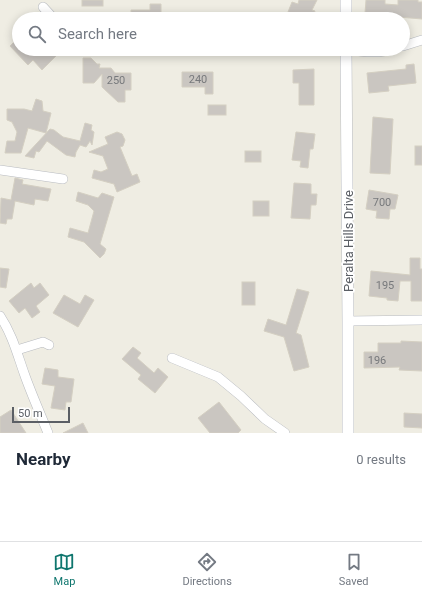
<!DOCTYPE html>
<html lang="en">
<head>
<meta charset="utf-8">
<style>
	:root { --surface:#fff; --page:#f2f2f3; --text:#1f2937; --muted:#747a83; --line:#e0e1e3; --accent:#0f766e }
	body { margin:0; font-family:Roboto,sans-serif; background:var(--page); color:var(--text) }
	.scale { position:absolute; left:12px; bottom:10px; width:58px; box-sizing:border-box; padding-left:4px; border:2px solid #5b5f65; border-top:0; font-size:11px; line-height:14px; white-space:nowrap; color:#5b5f65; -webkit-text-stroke:3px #fff; paint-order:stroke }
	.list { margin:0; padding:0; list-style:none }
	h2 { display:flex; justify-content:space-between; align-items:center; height:52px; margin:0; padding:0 16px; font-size:17px }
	h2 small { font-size:13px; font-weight:400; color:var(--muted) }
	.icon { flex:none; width:22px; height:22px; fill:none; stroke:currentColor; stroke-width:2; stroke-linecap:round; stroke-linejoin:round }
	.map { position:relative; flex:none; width:422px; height:433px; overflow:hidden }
	.search { position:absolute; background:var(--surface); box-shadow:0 2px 10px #0003; left:12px; right:12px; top:12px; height:44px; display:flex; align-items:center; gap:10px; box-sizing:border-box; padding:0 14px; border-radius:22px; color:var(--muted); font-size:15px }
	.sheet { height:108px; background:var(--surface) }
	nav { display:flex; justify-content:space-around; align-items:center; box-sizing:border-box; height:56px; border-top:1px solid var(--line); background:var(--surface); font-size:11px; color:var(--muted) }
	nav a { display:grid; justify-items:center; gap:2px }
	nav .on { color:var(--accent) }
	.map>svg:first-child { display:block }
	.building { fill:#cac6c1; stroke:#d4cfc2 }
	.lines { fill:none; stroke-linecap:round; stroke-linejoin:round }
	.minor-casing { stroke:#b8bbc0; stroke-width:10 }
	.tertiary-casing { stroke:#b8bbc0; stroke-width:12 }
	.minor { stroke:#fff; stroke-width:9 }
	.tertiary { stroke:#fff; stroke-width:11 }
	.labels { text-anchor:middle; stroke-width:3.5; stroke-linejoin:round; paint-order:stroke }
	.number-label { font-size:11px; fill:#77797c }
	.street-label { font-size:13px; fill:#5b5f65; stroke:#fff }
</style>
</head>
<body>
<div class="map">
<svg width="422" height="433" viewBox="0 0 422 433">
	<rect width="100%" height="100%" fill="#efede3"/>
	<g class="building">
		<rect x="82" y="0" width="21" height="6"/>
		<polygon points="299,0 317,0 312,10 315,11 312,19 290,19 286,17 292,2 298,4"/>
		<polygon points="366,0 385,0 385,4 398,5 398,0 418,0 418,2 422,2 422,19 387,16 387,19 372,19 372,14 365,13"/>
		<polygon points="150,4 161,4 161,19 131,19 131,10 150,10"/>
		<polygon points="19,37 19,49 42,49 46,53 50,49 53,49 58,54 42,70 33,60 28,65 10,46"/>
		<polygon points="83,58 91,58 97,64 100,64 99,68 111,68 115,73 131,73 131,90 125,90 125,102 118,102 102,87 102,74 94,83 83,83"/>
		<polygon points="414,64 416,83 388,86 389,91 369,93 367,73 406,69 406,65"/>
		<polygon points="314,69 314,105 299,105 299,83 293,83 293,70"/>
		<polygon points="182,72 213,72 213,94 205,94 205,87 182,87"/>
		<polygon points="36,99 42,101 43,111 51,113 46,133 28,128 21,153 5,153 7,141 15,141 17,132 12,122 7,120 7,109 24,109 32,111"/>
		<rect x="208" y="105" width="18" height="10"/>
		<polygon points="373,117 393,119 390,174 370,173"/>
		<polygon points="85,123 92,125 91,130 94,132 92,145 90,141 86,147 80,145 76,152 75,157 66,155 47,141 39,152 36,151 34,158 25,156 50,129 54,130 63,137 80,141"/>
		<polygon points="117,132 122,134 125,140 123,146 120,147 132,176 137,174 140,182 117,192 114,184 92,178 94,170 101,172 108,169 103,156 89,152 108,144 105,137"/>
		<polygon points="296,132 315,134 313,149 310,149 308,168 300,167 301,161 292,160"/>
		<rect x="415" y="146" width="7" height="19"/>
		<rect x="245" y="151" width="16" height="11"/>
		<polygon points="15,178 23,180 22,184 51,189 48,201 35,199 34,205 15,201 12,219 7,219 6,224 0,223 1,198 11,200"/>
		<polygon points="294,183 311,184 311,194 317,194 316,205 311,205 310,219 291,218"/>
		<polygon points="369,190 398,195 395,209 390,209 389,219 376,218 377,211 366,209"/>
		<polygon points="78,192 98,198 102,193 114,197 100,244 106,249 104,254 100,258 84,242 68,237 70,228 88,233 94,211 88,205 76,201"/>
		<rect x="253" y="201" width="16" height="15"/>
		<polygon points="410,258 420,258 420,269 422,269 422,301 411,301 411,281 400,281 398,301 387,300 387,298 369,296 371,271 410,275"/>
		<polygon points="0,268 9,269 6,288 0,287"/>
		<rect x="242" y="282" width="13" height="23"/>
		<polygon points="31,283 34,288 40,283 49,295 36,306 40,312 32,318 25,308 19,313 9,301"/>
		<polygon points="297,289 309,292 296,333 301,335 309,367 294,371 284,337 264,331 268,319 286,325"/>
		<polygon points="64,295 80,304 85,295 94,300 78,327 53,313"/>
		<polygon points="401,341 422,342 422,371 399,370 400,367 364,368 364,352 378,352 378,343 401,343"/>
		<polygon points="133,347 141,353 137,358 154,373 158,368 168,377 155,393 138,379 141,375 122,359"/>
		<polygon points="45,368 58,370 58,377 74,379 71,402 66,402 65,410 51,408 55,386 42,384"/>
		<polygon points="219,402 241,430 238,433 210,433 198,418"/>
		<polygon points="11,410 26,433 0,433 0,417"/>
		<polygon points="404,413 422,414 422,428 404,427"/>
		<polygon points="83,423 88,433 63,433"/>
	</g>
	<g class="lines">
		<g class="minor-casing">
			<g id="minor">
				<polyline points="43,7 54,19"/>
				<polyline points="403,46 422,40"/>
				<path d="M346 49C362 52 379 54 394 49"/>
				<polyline points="0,170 63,179"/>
				<path d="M0 316C12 334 17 353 24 373 31 393 40 413 48 433"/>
				<polyline points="348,321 422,320"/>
				<polyline points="17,350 43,342 49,345"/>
				<polyline points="172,358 218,377 241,396 265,419 285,433"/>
			</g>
		</g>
		<g class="tertiary-casing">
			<g id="tertiary">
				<polyline points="346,19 346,0"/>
				<polyline points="346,49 348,321 348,433"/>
			</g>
		</g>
		<use href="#minor" class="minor"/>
		<use href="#tertiary" class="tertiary"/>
	</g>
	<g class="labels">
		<g class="number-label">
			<text x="198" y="83">240</text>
			<text x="116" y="84">250</text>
			<text x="382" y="206">700</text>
			<text x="385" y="289">195</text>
			<text x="377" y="364">196</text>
		</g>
		<g class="street-label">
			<text transform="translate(348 241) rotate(-90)" y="5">Peralta Hills Drive</text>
		</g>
	</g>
</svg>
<div class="scale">50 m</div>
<div class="search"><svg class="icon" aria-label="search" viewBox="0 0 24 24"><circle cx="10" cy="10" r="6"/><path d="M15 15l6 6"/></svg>Search here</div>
</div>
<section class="sheet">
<h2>Nearby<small>0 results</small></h2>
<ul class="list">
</ul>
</section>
<nav>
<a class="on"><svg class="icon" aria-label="map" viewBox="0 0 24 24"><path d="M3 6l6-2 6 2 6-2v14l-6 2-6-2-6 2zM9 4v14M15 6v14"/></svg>Map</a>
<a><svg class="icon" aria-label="directions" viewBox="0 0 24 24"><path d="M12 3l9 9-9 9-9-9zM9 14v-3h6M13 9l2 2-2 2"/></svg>Directions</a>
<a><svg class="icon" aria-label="saved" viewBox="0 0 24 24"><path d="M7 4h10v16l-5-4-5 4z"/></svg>Saved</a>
</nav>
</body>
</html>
